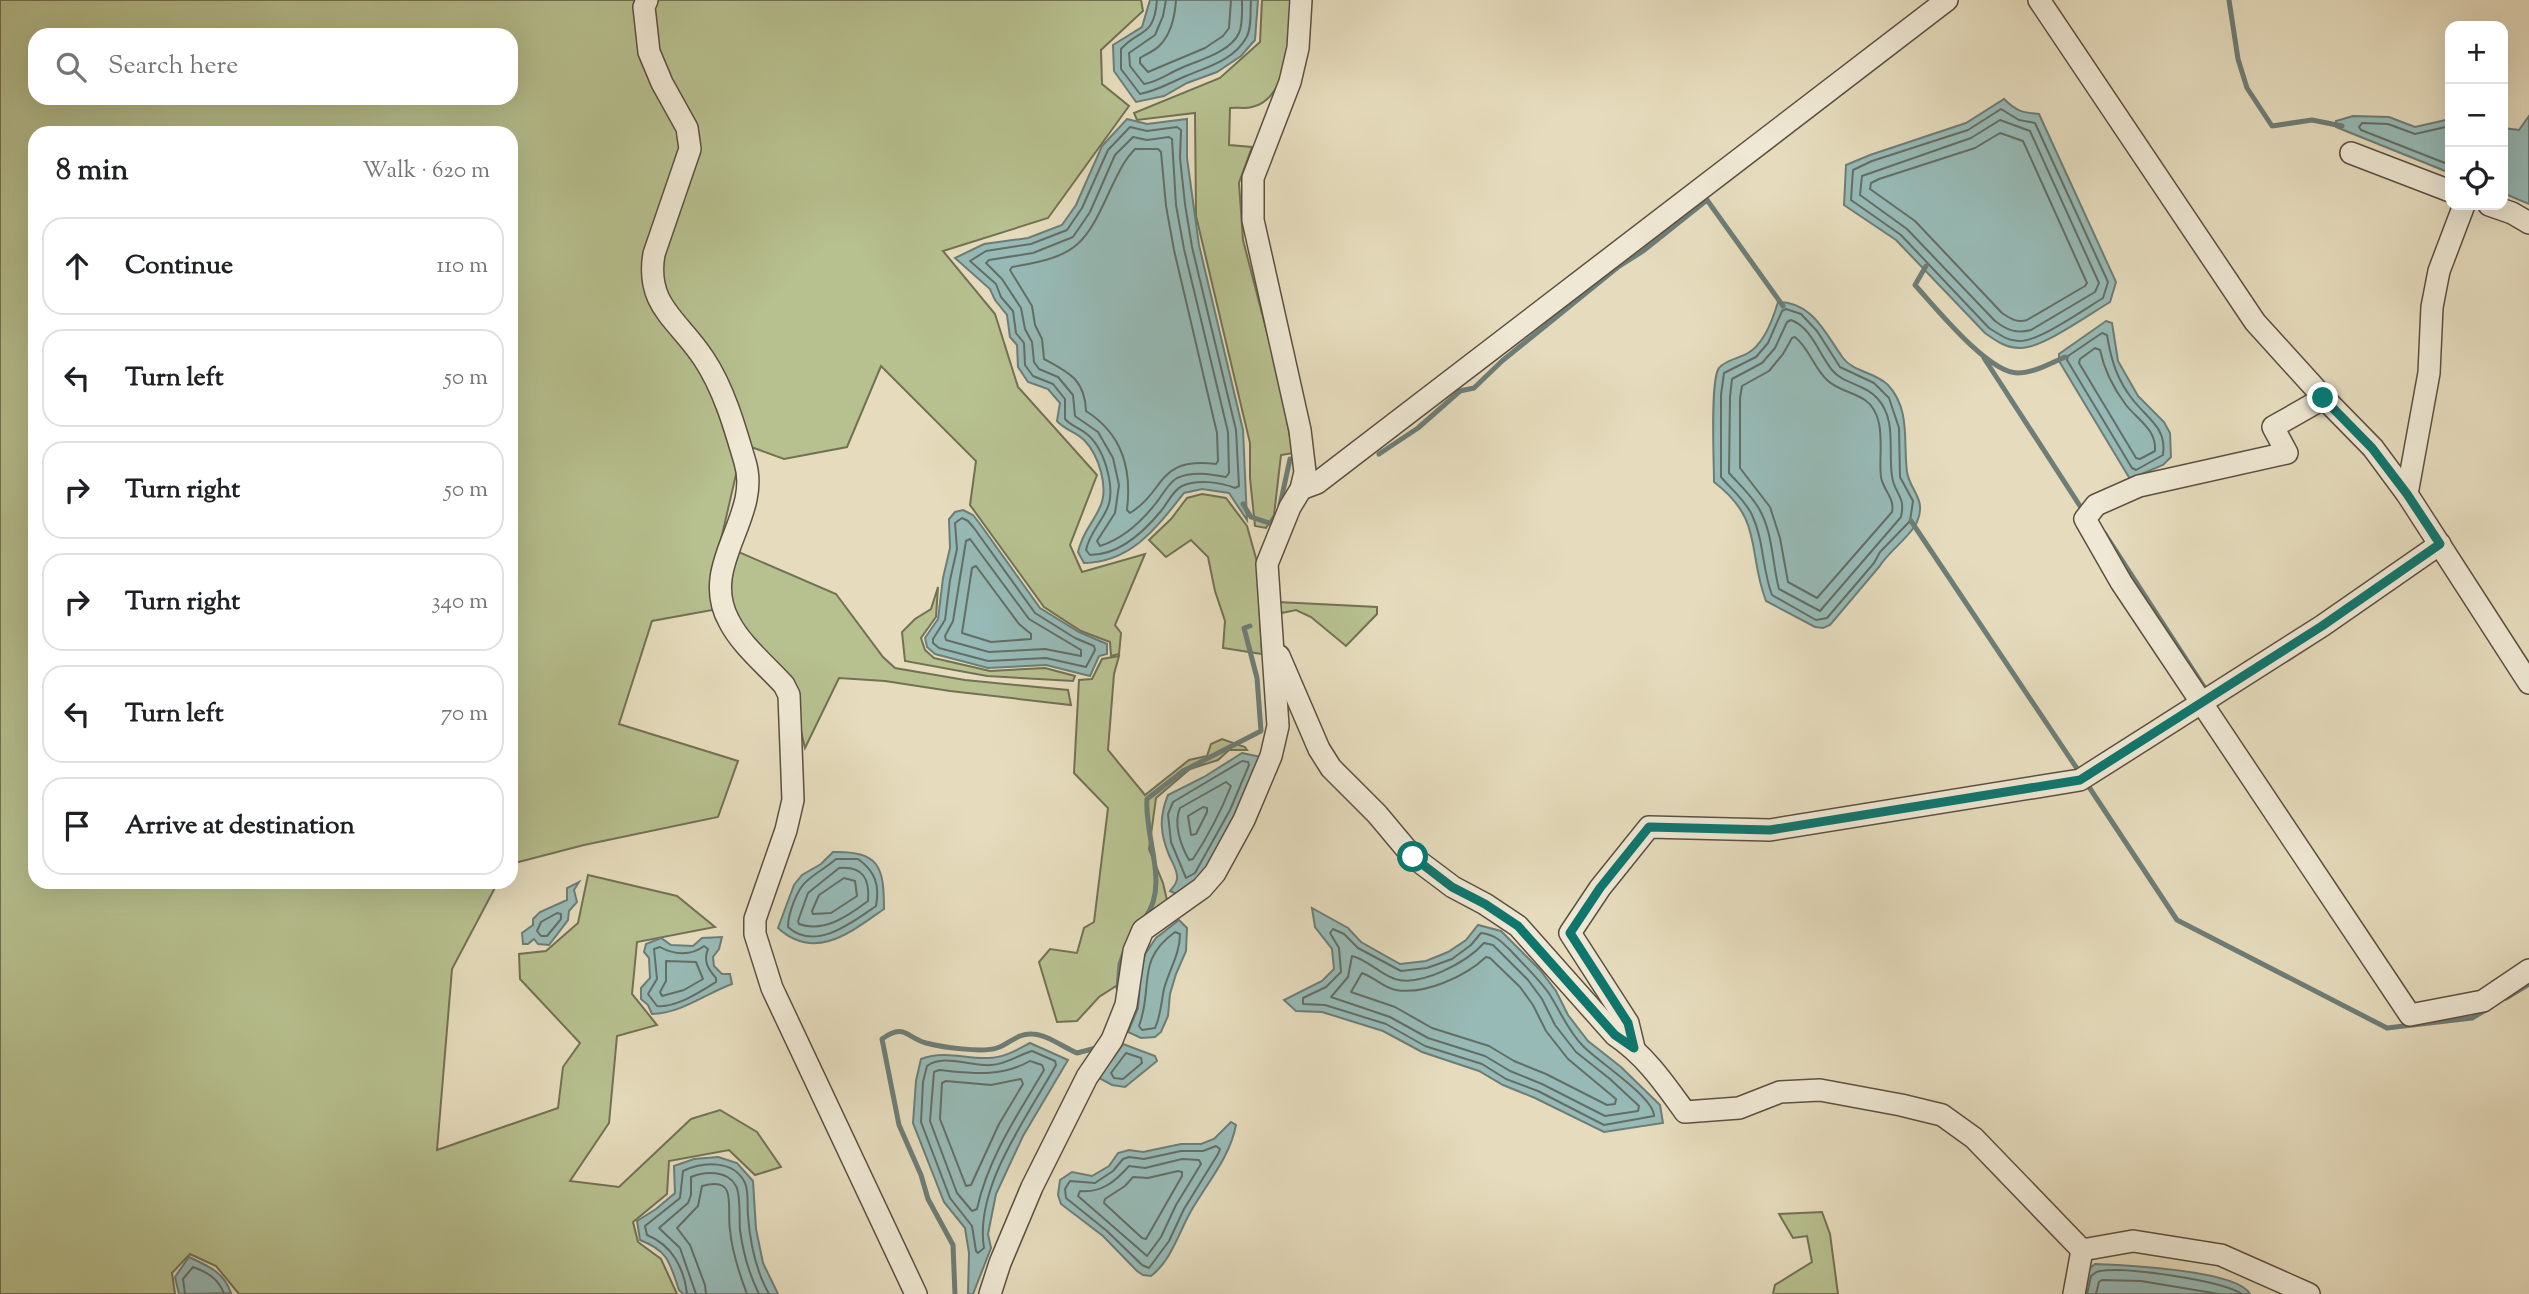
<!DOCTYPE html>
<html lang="en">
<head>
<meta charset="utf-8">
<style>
	:root { --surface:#fff; --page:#f2f2f2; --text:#202124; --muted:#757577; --line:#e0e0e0 }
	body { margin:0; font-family:"Sorts Mill Goudy",serif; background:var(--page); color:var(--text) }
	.controls { position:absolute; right:21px; top:21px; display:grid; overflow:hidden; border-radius:14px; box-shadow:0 7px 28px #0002 }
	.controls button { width:63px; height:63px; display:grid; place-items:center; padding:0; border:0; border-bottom:2px solid var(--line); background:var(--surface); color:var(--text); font:35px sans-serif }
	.stop { position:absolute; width:21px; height:21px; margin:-16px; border:5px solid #0f766e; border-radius:50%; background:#fff }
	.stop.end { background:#0f766e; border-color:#fff; box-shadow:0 2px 7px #0008 }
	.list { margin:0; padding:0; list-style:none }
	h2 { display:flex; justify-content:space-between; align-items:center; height:91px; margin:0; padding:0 28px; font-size:30px }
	h2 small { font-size:23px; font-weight:400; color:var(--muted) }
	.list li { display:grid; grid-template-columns:46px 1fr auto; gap:21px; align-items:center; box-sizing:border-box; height:98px; margin:0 14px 14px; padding:0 14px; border:2px solid var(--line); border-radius:21px }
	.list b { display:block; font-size:26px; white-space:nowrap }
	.list em { font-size:23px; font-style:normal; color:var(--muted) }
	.icon { flex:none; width:38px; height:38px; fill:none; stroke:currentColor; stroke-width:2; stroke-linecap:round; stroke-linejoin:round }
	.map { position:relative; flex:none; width:2529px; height:1294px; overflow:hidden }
	.search { position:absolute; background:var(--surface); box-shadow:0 7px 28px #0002; left:28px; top:28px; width:490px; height:77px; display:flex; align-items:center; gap:18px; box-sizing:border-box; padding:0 24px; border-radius:21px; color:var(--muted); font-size:26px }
	.panel { position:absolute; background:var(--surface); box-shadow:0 7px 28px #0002; left:28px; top:126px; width:490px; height:763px; border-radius:21px }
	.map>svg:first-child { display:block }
	.green { fill:#b7c08f; stroke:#727154; stroke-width:2; fill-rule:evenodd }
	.water { fill:#97bab6; stroke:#6d7d77; stroke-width:2 }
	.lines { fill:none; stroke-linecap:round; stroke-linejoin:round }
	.shore { stroke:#626e67; stroke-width:2 }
	.stream { stroke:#6d7d77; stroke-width:5 }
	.minor-casing { stroke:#5c5041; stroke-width:24 }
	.minor { stroke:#efe8d4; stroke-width:21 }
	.route { stroke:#0f766e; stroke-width:9 }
</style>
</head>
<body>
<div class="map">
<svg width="2529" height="1294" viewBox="0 0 2529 1294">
	<rect width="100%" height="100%" fill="#e6dcbd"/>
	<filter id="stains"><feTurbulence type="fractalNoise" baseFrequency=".00286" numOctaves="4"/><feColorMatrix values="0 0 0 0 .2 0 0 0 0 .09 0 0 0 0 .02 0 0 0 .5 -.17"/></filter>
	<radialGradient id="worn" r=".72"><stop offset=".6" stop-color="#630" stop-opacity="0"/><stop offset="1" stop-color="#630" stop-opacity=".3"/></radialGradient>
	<g class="green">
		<path d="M0 0H1141L1143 11 1101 50 1102 84 1129 106 1048 218 943 251 995 314 1018 387 1097 475 1070 545 1082 572 1145 554 1115 625 1121 633 1119 654 1111 656 1110 642 1081 631 1044 607 970 505 976 461 881 366 847 447 784 459 743 444 720 544 836 594 883 657 895 668 965 680 1068 690 1071 705 950 691 885 681 839 678 805 748 790 684 723 608 652 621 619 724 738 761 718 817 584 845 511 864V133H35V882H498L452 969 437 1150 558 1108 563 1067 580 1043 520 979 519 954 546 951 578 923 588 875 677 896 715 927 637 942 632 994 657 1025 617 1036 609 1123 570 1181 619 1187 691 1119 720 1110 757 1132 781 1167 755 1175 729 1150 669 1161 667 1194 633 1222 638 1242 661 1259 677 1294H239L216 1266 190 1254 172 1273 175 1294H0ZM35 35H511V98H35Z"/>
		<path d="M1262 0H1293C1290 30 1290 99 1252 107 1245 109 1237 107 1230 108L1229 145 1252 147 1239 183 1243 240 1280 383 1293 453 1281 455 1274 515 1266 528 1255 526 1250 478V443L1196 216 1195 113 1137 120 1134 113 1220 78 1260 42Z"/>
		<polygon points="1202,494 1226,498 1247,526 1257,562 1262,654 1223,648 1225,621 1215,591 1208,557 1191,540 1166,557 1149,540 1171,519 1187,498"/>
		<polygon points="938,587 936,617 921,638 925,650 934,658 990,671 1045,668 1075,676 1073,681 987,676 905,661 902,632 915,619 931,609"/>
		<polygon points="1278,602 1377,607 1377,614 1346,646 1311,617 1296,610 1277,614"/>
		<polygon points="1119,656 1114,674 1108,750 1145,795 1189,760 1207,756 1211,744 1222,739 1245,747 1247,750 1229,750 1218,760 1190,769 1156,798 1149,849 1163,883 1167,900 1119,984 1099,997 1077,1021 1057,1022 1039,962 1050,949 1077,953 1084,928 1094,922 1108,808 1074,773 1079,680 1092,679 1102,659"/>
		<polygon points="1822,1212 1830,1234 1838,1294 1773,1294 1775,1285 1812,1262 1807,1236 1793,1238 1779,1214"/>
	</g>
	<g class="water">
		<polygon points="1150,0 1258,0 1255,40 1241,56 1217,72 1187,83 1164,96 1136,102 1114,71 1113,45 1142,27"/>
		<path d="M2004 99C2016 111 2023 113 2039 114L2116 282 2110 302C2090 314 2041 349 2020 348 2006 348 1996 341 1985 333L1896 240 1844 205 1846 165 1870 155 1966 123Z"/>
		<polygon points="2353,116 2389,117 2415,127 2450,119 2450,173 2336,127 2336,121"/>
		<polygon points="2529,116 2529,204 2503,193 2503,128 2519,130"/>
		<path d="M1127 119 1147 124 1187 119V158L1199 245 1243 430 1247 520 1229 493 1202 489 1184 493C1157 527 1132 562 1084 563L1078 552C1083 531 1092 525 1100 507 1109 488 1099 455 1084 440 1076 432 1065 430 1057 421L1060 403 1048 389 1028 382 1018 367 1017 345 1010 337 1007 315 995 300 990 289 955 258 984 244 1028 238 1062 225 1076 205 1102 146Z"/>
		<path d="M1778 302C1813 302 1825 333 1843 358 1853 372 1875 372 1888 385 1911 410 1903 442 1907 472 1910 491 1927 499 1917 522 1912 535 1888 552 1879 567L1830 625 1823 628 1815 627 1766 601C1747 551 1764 520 1714 482 1714 463 1710 379 1719 368 1725 360 1740 358 1748 353 1764 344 1773 319 1778 302Z"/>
		<polygon points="2106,321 2112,323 2118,361 2138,396 2164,422 2170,433 2171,457 2163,465 2130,479 2059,361 2059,354"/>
		<polygon points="963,510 973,515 980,524 1040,608 1079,632 1107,644 1107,654 1099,656 1090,676 1046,665 988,668 935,654 927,647 925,638 938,619 943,578 950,548 949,519 955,512"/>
		<path d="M1242 753 1261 757 1236 813 1213 858 1200 877 1181 896 1170 891C1173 887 1178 883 1177 876 1177 870 1172 862 1169 855 1160 833 1159 817 1168 795L1204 777Z"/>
		<path d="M833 852C879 851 884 866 884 909 851 932 815 962 778 928L794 885 802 875 821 864Z"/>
		<polygon points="579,882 574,890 577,902 569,911 568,920 549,945 538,944 534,939 528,944 523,944 522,933 533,925 533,919 540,912 567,900 567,888"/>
		<polygon points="1312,908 1348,928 1361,942 1400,964 1426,961 1448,952 1466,940 1478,925 1501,931 1540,970 1556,991 1568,1015 1588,1041 1621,1067 1660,1105 1663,1123 1604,1132 1535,1098 1503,1085 1479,1071 1422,1052 1383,1031 1322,1012 1296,1011 1284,1000 1322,981 1334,969 1332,949 1315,927"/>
		<polygon points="1179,920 1187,928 1186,951 1176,974 1170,994 1168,1016 1161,1032 1155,1037 1141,1038 1128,1032 1138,1008 1141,970 1145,954 1156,938"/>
		<path d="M722 937 719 949 713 957 714 966 722 974H730L732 984C705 994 682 1013 652 1014L648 1005 641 999V988L650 978 649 958 644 952 646 944 661 938 671 945 693 946 702 938Z"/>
		<path d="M1030 1043 1068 1060 1023 1136 996 1194 988 1234 991 1248 973 1294H968L969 1253 965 1228 944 1202 913 1123 916 1081 921 1059C946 1050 964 1059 988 1058 1004 1058 1017 1050 1030 1043Z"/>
		<polygon points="1123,1044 1155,1056 1157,1061 1125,1087 1112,1085 1099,1078"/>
		<path d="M1231 1122 1236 1125C1230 1157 1207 1183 1191 1211 1179 1232 1171 1261 1151 1276L1143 1275 1137 1271 1103 1236 1061 1204 1058 1195 1060 1180 1072 1172 1092 1176 1109 1166 1118 1153 1129 1150 1143 1152 1181 1144H1201L1214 1139Z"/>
		<path d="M718 1157 737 1163 753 1181 756 1229 763 1263 778 1294H683L679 1290C670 1264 669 1251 640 1240L637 1221 656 1209 675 1193 674 1166 694 1159Z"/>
		<path d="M189 1257C208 1266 224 1272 231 1293L179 1294 175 1277Z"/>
		<path d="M2095 1264C2123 1265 2237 1270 2250 1294H2080L2085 1272Z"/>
	</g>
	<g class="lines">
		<g class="shore">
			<path d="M1157 0C1154 39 1139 28 1121 49V69L1140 94C1159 90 1169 83 1186 76 1207 67 1234 60 1246 38 1252 29 1250 11 1251 0"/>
			<path d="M1166 0 1163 16 1155 35 1129 53 1130 66 1144 84C1157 82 1166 75 1179 69 1196 61 1230 53 1239 33 1243 24 1242 9 1242 0"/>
			<path d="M1176 0C1175 15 1171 34 1160 45 1155 51 1146 54 1140 58V63L1148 72 1205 48 1223 36 1229 28 1231 0"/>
			<path d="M2001 109 2019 120 2035 123 2108 282 2103 298C2085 309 2038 342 2019 341 2007 341 1999 334 1989 328L1901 235 1851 200 1853 170 1872 161 1968 130Z"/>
			<path d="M2000 120 2030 131 2099 283 2095 292 2031 330C2016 334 2007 330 1995 321L1907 229 1860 195 1862 176 1971 138Z"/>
			<polyline points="2450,126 2415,134 2388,124 2362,123 2359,127 2361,130 2450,165"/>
			<path d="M1177 127 1181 130 1180 158 1185 204 1192 247 1236 430 1239 486 1235 488C1220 482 1197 479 1182 486 1173 490 1167 504 1161 511 1143 533 1119 555 1090 555L1086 550C1089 535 1099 525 1106 511 1117 491 1105 450 1088 435 1081 428 1072 427 1065 419V399L1053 384 1033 376 1025 365 1024 343 1016 333 1013 311 1001 297 996 284 970 261 986 251 1031 244 1067 230 1082 208 1108 150 1130 127 1147 131Z"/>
			<path d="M2000 133 2023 141 2087 283 2085 286 2027 320C2017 323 2011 319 2002 313L1915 221 1870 189 1871 183 1879 179 1975 148Z"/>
			<path d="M1133 137 1147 140 1169 137 1172 139 1176 205 1184 249 1228 432 1229 473 1226 477C1210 474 1193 471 1177 478 1168 483 1162 496 1156 503 1142 521 1122 539 1100 546L1097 541 1115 513 1119 485 1113 458 1098 432 1075 416 1073 395 1058 377 1039 369 1034 362 1032 342 1025 329 1021 308 1002 279 986 263 989 260 1033 253 1073 237 1090 212 1115 155Z"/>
			<path d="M1135 149H1158L1161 152 1166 206 1174 250 1217 433 1218 461 1216 464C1156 457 1167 490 1130 513L1127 510C1132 468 1122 434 1086 411 1085 379 1068 372 1044 359L1042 339 1035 325 1032 306 1010 270 1012 267C1079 256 1085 245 1112 186 1119 172 1124 160 1135 149Z"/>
			<path d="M1786 309 1801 314 1817 331 1840 367 1874 383 1889 398 1899 428 1900 477 1913 501 1910 521 1880 552 1874 563 1827 618 1816 620 1772 595C1762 569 1764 540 1752 515 1745 500 1731 489 1721 477V395L1724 373 1756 357 1768 343 1782 311Z"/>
			<path d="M1791 320C1811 327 1819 354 1832 370 1843 384 1865 384 1877 398 1897 419 1888 450 1892 476 1894 494 1906 495 1901 517L1820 611 1779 589C1772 563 1773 531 1758 507 1750 494 1739 484 1729 473L1730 397 1732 379 1762 363 1775 348 1787 322Z"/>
			<path d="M2102 333 2107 335C2111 360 2117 380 2133 400 2148 419 2167 428 2163 455L2136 470 2132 468 2067 360 2068 356Z"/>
			<path d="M1795 337C1809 348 1814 368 1827 380 1837 390 1853 392 1865 400 1888 416 1878 454 1881 477 1883 490 1895 498 1892 512L1817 598 1788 582 1780 538 1770 507 1740 468V398L1742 386 1769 371 1783 354 1792 338Z"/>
			<path d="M2095 348 2100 350C2104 369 2114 389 2126 405 2138 420 2157 430 2155 451L2140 459 2136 458 2079 363 2080 359Z"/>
			<polygon points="962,518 968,521 974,528 1035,613 1075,638 1094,646 1095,650 1086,667 1046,658 988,661 939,648 933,643 933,639 945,620 950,580 957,549 955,523"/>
			<polygon points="970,539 1029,619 1081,650 1081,656 1045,649 989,652 946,640 945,636 953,621 966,541"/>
			<polygon points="976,566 1019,624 1031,634 1031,639 991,642 962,633 972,568"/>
			<polygon points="1242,761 1248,762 1249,765 1230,810 1195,873 1186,878 1171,842 1168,814 1173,802"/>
			<path d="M1226 782 1231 786C1221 811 1208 836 1193 859L1189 860C1181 846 1173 824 1180 808Z"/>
			<polygon points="1203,807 1207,808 1207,812 1196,834 1191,835 1188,816"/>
			<path d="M858 859C875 871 880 885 876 906 853 922 815 952 788 927 788 914 797 888 808 880 817 872 827 867 836 859Z"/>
			<path d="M839 868C863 866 870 879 868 901 848 916 824 933 799 924L798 921 808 893Z"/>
			<polygon points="844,878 855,881 857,896 831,913 813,914 812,911 819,895"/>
			<polygon points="557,913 561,914 561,919 547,936 541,936 537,931 541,922"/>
			<path d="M1333 929 1344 934 1358 948 1401 971 1427 968 1452 959 1471 945 1481 933C1496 935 1501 941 1512 952 1524 965 1537 977 1548 992 1560 1010 1567 1030 1583 1046 1597 1061 1654 1097 1654 1116L1604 1125 1538 1091 1506 1079 1482 1064 1425 1046 1386 1024 1325 1005 1303 1004V998L1326 987 1341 972 1339 948 1330 933Z"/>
			<path d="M1175 932 1180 934C1180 954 1169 970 1164 989 1161 1003 1161 1015 1155 1028L1142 1030 1139 1026C1154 986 1135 961 1175 932Z"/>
			<path d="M1484 943 1493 945 1528 980 1542 999 1555 1025 1576 1052 1610 1079 1639 1106 1638 1111 1605 1116 1542 1084 1510 1071 1485 1056 1428 1038 1390 1017 1331 997 1348 977 1352 956C1368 960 1380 974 1395 979 1421 987 1467 962 1484 943Z"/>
			<path d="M704 946 708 949C703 961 708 969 716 978V982C700 992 676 1008 657 1006L648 994 657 979 654 949 660 947C674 955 691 956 704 946Z"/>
			<path d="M1486 957 1490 958 1520 987 1533 1005 1546 1031 1568 1059 1616 1099 1615 1104 1607 1105 1546 1074 1514 1061 1489 1046 1432 1028 1395 1007 1351 992 1362 973C1374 977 1384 988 1396 990 1425 995 1466 976 1486 957Z"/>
			<polygon points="666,961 696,962 703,979 684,990 662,996 660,992 666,981"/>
			<path d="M1032 1051 1055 1061 1056 1065C1028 1116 974 1187 984 1248L978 1253 976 1251 972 1226 950 1198 921 1122 923 1082 927 1066C943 1053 971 1067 991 1065 1007 1064 1018 1055 1032 1051Z"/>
			<polygon points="1126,1053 1141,1058 1142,1063 1123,1079 1114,1078 1111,1073"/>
			<path d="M1030 1061 1042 1065 1044 1070C1018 1114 988 1158 977 1209L972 1211 957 1193 930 1121 934 1072 939 1070C971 1073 1000 1078 1030 1061Z"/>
			<polygon points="1021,1079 1023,1084 999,1124 971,1185 966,1186 940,1119 942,1083 946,1081 991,1085"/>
			<polygon points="1216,1146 1220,1149 1218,1154 1184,1209 1169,1241 1149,1268 1142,1265 1107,1231 1066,1198 1065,1189 1070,1181 1095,1183 1113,1171 1123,1159 1129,1157 1144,1159 1181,1151 1203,1151"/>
			<path d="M1182 1159 1199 1160 1201 1164 1176 1205 1161 1237 1147 1256 1078 1196 1080 1191C1101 1193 1115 1182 1129 1166L1145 1168Z"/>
			<polygon points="1178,1171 1182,1172 1182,1176 1146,1239 1142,1238 1104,1203 1105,1199 1125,1186 1133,1177 1148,1178"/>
			<path d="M185 1294 183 1279 193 1267C207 1272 219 1279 224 1294"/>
			<path d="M687 1294C684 1268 672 1245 647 1235L645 1226 680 1198 683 1171C702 1162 734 1159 745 1183 749 1191 747 1207 748 1216 750 1242 756 1271 769 1294"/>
			<path d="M696 1294 680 1248 659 1228 688 1203 691 1195V1177C705 1171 728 1170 736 1186 741 1195 739 1219 740 1230 743 1252 749 1274 759 1294"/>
			<path d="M706 1294 705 1285 690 1245 677 1228 698 1206 702 1186C709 1184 723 1181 727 1191 731 1201 728 1219 730 1230 732 1252 739 1273 747 1294"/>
			<path d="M2087 1294 2091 1276C2095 1273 2095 1272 2100 1271 2127 1267 2220 1280 2242 1294"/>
			<polyline points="2096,1294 2099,1282 2102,1280 2141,1281 2219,1294"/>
		</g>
		<g class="stream">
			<polyline points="2229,0 2238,59 2247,88 2272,126 2312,120 2342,126"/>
			<path d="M1926 266 1915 285C1936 308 1988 373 2018 373 2034 373 2051 363 2065 357"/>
			<polyline points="1984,358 2082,509"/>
			<polyline points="1379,454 1418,428 1460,391 1474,388 1502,361 1618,267 1643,251 1707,200 1783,306"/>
			<polyline points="1243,504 1251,517 1272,524 1274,521"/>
			<polyline points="1280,505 1290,459"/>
			<polyline points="1911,521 2080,773"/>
			<polyline points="2105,534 2206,690"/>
			<polyline points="2089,787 2177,920 2387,1028 2472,1018 2489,1008"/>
			<path d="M1145 918C1170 885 1144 837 1147 799L1183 771 1261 731 1257 678 1244 628 1250 626"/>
			<polyline points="1118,988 1120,964 1125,950"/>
			<polyline points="2506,998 2529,984"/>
			<path d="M955 1294 953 1245 928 1199 921 1175 899 1125 882 1039C904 1023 906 1037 926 1043 941 1047 982 1053 997 1048 1009 1044 1018 1033 1032 1034 1046 1034 1063 1047 1077 1053L1100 1047"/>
		</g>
		<g class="minor-casing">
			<g id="minor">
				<path d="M647 0 644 7 649 52 662 83 687 128 690 149 654 254C645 306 679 320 704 359 724 389 735 428 745 462 762 517 698 565 729 621 741 645 766 665 784 685L789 695 793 800 786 830 755 919V934L772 988 916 1294"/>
				<polyline points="2039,0 2255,322 2324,398 2373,448 2407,494 2529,683"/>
				<polyline points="2351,153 2450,191"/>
				<polyline points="2489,205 2512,213 2529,223"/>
				<polyline points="2324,398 2273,427 2287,453 2139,486 2096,505 2085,519 2121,582 2410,1015 2483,1001 2529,970"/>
				<polyline points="1301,489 1317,483 1947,0"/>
				<polyline points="2407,494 2429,373 2432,307 2439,271 2464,205"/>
				<path d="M1279 656 1319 749 1331 768 1377 814 1413 857 1453 887 1485 904 1518 926 1615 1035C1646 1056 1664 1083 1685 1112L1739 1108 1780 1092 1820 1090 1901 1105 1942 1115 1974 1138 2082 1250"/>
				<polyline points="1634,1048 1628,1023 1570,933 1600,888 1649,827 1770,830 2080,780 2322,626 2440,544"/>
				<polyline points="2082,1250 2133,1241 2221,1255 2309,1294"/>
				<polyline points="990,1294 1000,1263 1032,1187 1087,1077 1112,1040 1126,1005 1134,951 1143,930 1202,888 1215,873 1244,820 1271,756 1278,726 1267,564 1290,507 1301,489 1305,472 1300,430 1253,220 1253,178 1290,82 1298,48 1301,0"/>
				<polyline points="2074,1294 2082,1250"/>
			</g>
		</g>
		<use href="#minor" class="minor"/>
	</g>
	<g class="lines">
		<polyline class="route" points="1413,857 1452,887 1485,904 1518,926 1615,1035 1634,1048 1628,1023 1570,933 1600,888 1649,827 1770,830 2080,780 2322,626 2440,544 2407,494 2372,448 2323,398"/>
	</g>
	<rect width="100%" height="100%" filter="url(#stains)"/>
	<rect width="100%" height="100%" fill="url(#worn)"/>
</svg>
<div class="controls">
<button>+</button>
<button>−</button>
<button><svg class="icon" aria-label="locate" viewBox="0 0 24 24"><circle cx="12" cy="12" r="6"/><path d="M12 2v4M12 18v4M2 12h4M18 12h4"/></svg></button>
</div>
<div class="stop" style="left:1413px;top:857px"></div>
<div class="stop end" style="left:2323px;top:398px"></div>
<div class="search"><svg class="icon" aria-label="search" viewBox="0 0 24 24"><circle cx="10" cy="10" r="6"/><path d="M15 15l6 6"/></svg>Search here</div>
<section class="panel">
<h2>8 min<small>Walk · 620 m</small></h2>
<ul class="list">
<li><svg class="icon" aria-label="ahead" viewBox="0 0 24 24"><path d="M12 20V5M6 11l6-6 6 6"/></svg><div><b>Continue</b></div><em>110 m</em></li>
<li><svg class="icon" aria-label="left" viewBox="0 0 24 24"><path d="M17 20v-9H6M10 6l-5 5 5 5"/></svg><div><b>Turn left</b></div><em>50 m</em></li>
<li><svg class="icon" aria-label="right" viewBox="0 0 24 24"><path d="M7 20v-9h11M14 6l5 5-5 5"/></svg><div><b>Turn right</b></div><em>50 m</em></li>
<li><svg class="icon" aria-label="right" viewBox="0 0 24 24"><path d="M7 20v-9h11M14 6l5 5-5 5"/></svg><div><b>Turn right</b></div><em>340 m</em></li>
<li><svg class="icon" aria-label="left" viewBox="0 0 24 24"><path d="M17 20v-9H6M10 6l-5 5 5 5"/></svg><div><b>Turn left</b></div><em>70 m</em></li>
<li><svg class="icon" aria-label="arrive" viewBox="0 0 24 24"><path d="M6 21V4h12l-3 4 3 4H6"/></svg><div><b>Arrive at destination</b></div></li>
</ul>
</section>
</div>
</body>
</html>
